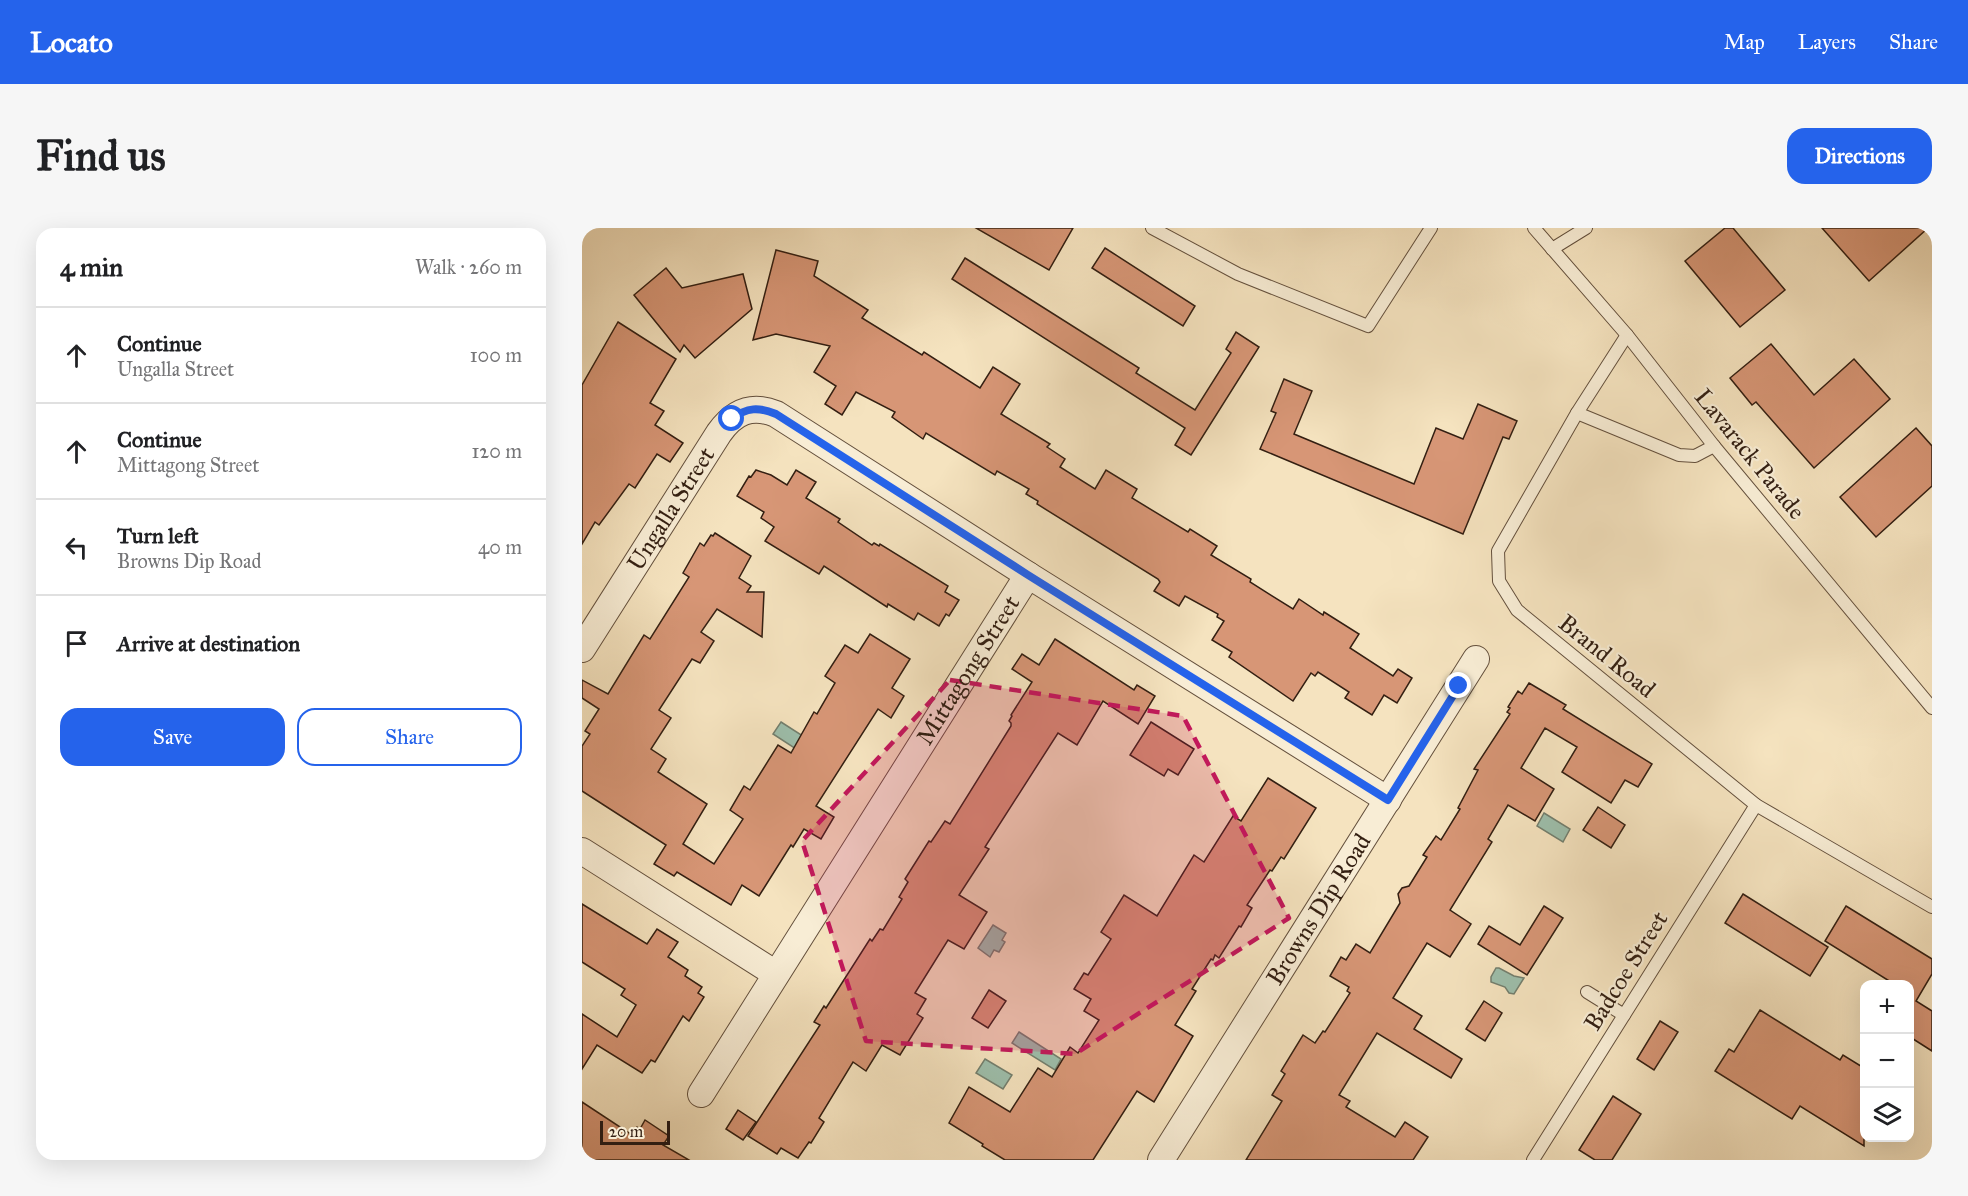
<!DOCTYPE html>
<html lang="en">
<head>
<meta charset="utf-8">
<style>
	:root { --surface:#fff; --page:#f6f6f6; --text:#202124; --muted:#757577; --line:#e0e0e0; --accent:#2563eb }
	body { margin:0; font-family:"IM FELL Great Primer",serif; background:var(--page); color:var(--text) }
	.controls { position:absolute; right:18px; bottom:18px; display:grid; overflow:hidden; border-radius:12px; box-shadow:0 6px 24px #0002 }
	.controls button { width:54px; height:54px; display:grid; place-items:center; padding:0; border:0; border-bottom:2px solid var(--line); background:var(--surface); color:var(--text); font:30px sans-serif }
	.scale { position:absolute; left:18px; bottom:15px; width:70px; box-sizing:border-box; padding-left:6px; border:3px solid #331f12; border-top:0; font-size:16px; line-height:21px; white-space:nowrap; color:#331f12; -webkit-text-stroke:4px #f8edd5; paint-order:stroke }
	.stop { position:absolute; width:18px; height:18px; margin:-14px; border:4px solid #2563eb; border-radius:50%; background:#fff }
	.stop.end { background:#2563eb; border-color:#fff; box-shadow:0 2px 6px #0008 }
	.list { margin:0; padding:0; list-style:none }
	h2 { display:flex; justify-content:space-between; align-items:center; height:78px; margin:0; padding:0 24px; font-size:26px }
	h2 small { font-size:20px; font-weight:400; color:var(--muted) }
	.list li { display:grid; grid-template-columns:39px 1fr auto; gap:18px; align-items:center; box-sizing:border-box; height:96px; padding:0 24px; border-top:2px solid var(--line) }
	.list b { display:block; font-size:22px; white-space:nowrap }
	.list p { margin:0; font-size:20px; white-space:nowrap; color:var(--muted) }
	.list em { font-size:20px; font-style:normal; color:var(--muted) }
	.actions { display:flex; gap:12px; padding:18px 24px }
	.actions a { flex:1; padding:14px 0; border:2px solid var(--accent); border-radius:18px; text-align:center; font-size:21px; color:var(--accent) }
	.actions .main { background:var(--accent); color:#fff }
	.icon { flex:none; width:33px; height:33px; fill:none; stroke:currentColor; stroke-width:2; stroke-linecap:round; stroke-linejoin:round }
	.map { position:relative; flex:none; width:1350px; height:932px; overflow:hidden; border-radius:18px }
	header { display:flex; align-items:center; gap:36px; box-sizing:border-box; height:84px; padding:0 30px; background:var(--accent); color:#fff }
	header strong { font-size:28px }
	nav { display:flex; gap:33px; margin-inline-start:auto; font-size:21px }
	.intro { display:flex; align-items:center; justify-content:space-between; box-sizing:border-box; height:144px; padding:0 36px }
	h1 { margin:0; font-size:42px }
	.button { padding:15px 27px; border-radius:18px; background:var(--accent); color:#fff; font-size:21px; font-weight:700 }
	main { display:flex; gap:36px; padding:0 36px }
	aside { flex:1; background:var(--surface); border-radius:18px; box-shadow:0 6px 24px #0002 }
	.map>svg:first-child { display:block }
	.water { fill:#9dbfac; stroke:#737f6e; stroke-width:1.5 }
	.building { fill:#d79676; stroke:#331f12; stroke-width:1.5 }
	.lines { fill:none; stroke-linecap:round; stroke-linejoin:round }
	.lane-casing { stroke:#64503d; stroke-width:14 }
	.street-casing { stroke:#64503d; stroke-width:28 }
	.lane { stroke:#f8edd5; stroke-width:12 }
	.street { stroke:#f8edd5; stroke-width:26 }
	.route { stroke:#2563eb; stroke-width:8 }
	.marked { fill:#c2185b; fill-opacity:0.2; stroke:#c2185b; stroke-width:4.5; stroke-dasharray:12 8; stroke-linejoin:round }
	.labels { text-anchor:middle; stroke-width:4.5; stroke-linejoin:round; paint-order:stroke }
	.street-label { font-size:24px; fill:#331f12; stroke:#f8edd5 }
</style>
</head>
<body>
<header>
<strong>Locato</strong>
<nav><a>Map</a><a>Layers</a><a>Share</a></nav>
</header>
<div class="intro"><h1>Find us</h1><a class="button">Directions</a></div>
<main>
<aside>
<h2>4 min<small>Walk · 260 m</small></h2>
<ul class="list">
<li><svg class="icon" aria-label="ahead" viewBox="0 0 24 24"><path d="M12 20V5M6 11l6-6 6 6"/></svg><div><b>Continue</b><p>Ungalla Street</p></div><em>100 m</em></li>
<li><svg class="icon" aria-label="ahead" viewBox="0 0 24 24"><path d="M12 20V5M6 11l6-6 6 6"/></svg><div><b>Continue</b><p>Mittagong Street</p></div><em>120 m</em></li>
<li><svg class="icon" aria-label="left" viewBox="0 0 24 24"><path d="M17 20v-9H6M10 6l-5 5 5 5"/></svg><div><b>Turn left</b><p>Browns Dip Road</p></div><em>40 m</em></li>
<li><svg class="icon" aria-label="arrive" viewBox="0 0 24 24"><path d="M6 21V4h12l-3 4 3 4H6"/></svg><div><b>Arrive at destination</b></div></li>
</ul>
<div class="actions"><a class="main">Save</a><a>Share</a></div>
</aside>
<div class="map">
<svg width="1350" height="932" viewBox="0 0 1350 932">
	<rect width="100%" height="100%" fill="#f5e3bf"/>
	<filter id="stains"><feTurbulence type="fractalNoise" baseFrequency=".00333" numOctaves="4"/><feColorMatrix values="0 0 0 0 .2 0 0 0 0 .09 0 0 0 0 .02 0 0 0 .5 -.17"/></filter>
	<radialGradient id="worn" r=".72"><stop offset=".6" stop-color="#630" stop-opacity="0"/><stop offset="1" stop-color="#630" stop-opacity=".3"/></radialGradient>
	<g class="water">
		<polygon points="199,494 224,510 217,523 191,506"/>
		<polygon points="962,585 988,601 981,614 955,598"/>
		<polygon points="411,697 424,705 420,712 423,714 417,724 412,722 408,729 396,720"/>
		<polygon points="914,740 917,740 932,748 942,750 932,766 927,765 923,759 909,754 909,749"/>
		<polygon points="437,804 479,831 473,842 430,815"/>
		<polygon points="403,831 430,847 421,861 394,845"/>
	</g>
	<g class="building">
		<polygon points="394,0 491,0 467,42"/>
		<polygon points="1143,0 1151,0 1203,62 1158,99 1103,33"/>
		<polygon points="1240,0 1346,0 1287,53"/>
		<polygon points="523,20 613,78 601,98 510,40"/>
		<polygon points="194,22 236,33 232,48 286,82 280,90 340,127 342,124 398,160 411,139 438,156 419,186 468,216 465,219 483,231 478,239 513,261 524,242 555,261 550,270 606,304 608,301 635,318 629,327 669,351 668,354 711,381 717,371 741,387 742,384 777,406 768,420 811,448 816,441 830,450 815,475 802,467 790,487 763,470 767,464 736,444 733,448 729,445 711,473 647,429 650,424 630,412 642,393 635,389 636,386 603,368 597,378 572,363 578,354 576,351 455,276 456,273 444,266 447,261 415,243 413,247 344,205 341,211 310,189 313,184 274,164 260,187 243,176 254,158 232,144 248,118 194,106 171,112"/>
		<polygon points="383,30 557,140 554,145 613,182 649,125 644,121 654,104 677,119 609,227 593,217 603,200 370,51"/>
		<polygon points="84,40 100,60 161,46 170,81 113,130 102,117 98,124 52,67"/>
		<polygon points="36,94 94,131 68,175 82,183 73,197 101,215 88,234 75,226 53,260 47,256 17,297 13,294 0,316 0,157"/>
		<polygon points="1189,116 1232,167 1272,131 1308,171 1232,240 1174,174 1170,177 1148,150"/>
		<polygon points="702,151 730,163 712,206 832,256 854,200 881,211 896,176 935,193 927,211 921,209 881,306 678,221 694,185 689,183"/>
		<polygon points="1334,200 1350,218 1350,258 1294,309 1258,269"/>
		<polygon points="174,242 189,247 205,257 214,242 234,254 224,270 258,291 256,294 290,317 292,315 297,318 298,316 366,358 363,364 377,372 367,388 364,386 357,398 336,385 332,392 306,376 305,379 242,338 237,346 183,313 192,299 179,290 182,284 155,268 167,248 169,249"/>
		<polygon points="133,305 169,328 157,350 169,358 165,364 182,364 180,409 135,381 119,404 132,413 118,435 110,431 77,482 89,490 69,521 84,531 76,544 125,576 101,616 132,636 161,591 148,582 162,558 168,562 196,517 209,525 232,484 235,486 253,455 243,448 263,417 276,425 288,406 328,431 310,460 322,468 309,490 296,481 234,578 252,589 239,611 222,601 211,619 209,617 177,668 160,657 149,677 95,644 92,648 72,636 84,617 0,563 0,518 8,506 3,503 17,481 0,470 0,452 26,466 62,407 68,411 107,349 101,345 118,315 122,318 129,307 131,308"/>
		<polygon points="473,411 552,462 555,457 573,468 556,496 521,473 495,517 476,505 403,619 407,621 377,667 405,684 382,721 366,712 333,765 344,771 335,786 341,790 318,827 300,817 284,843 271,834 237,890 242,894 229,915 227,914 216,930 199,920 195,926 166,908 238,797 232,794 242,778 244,780 288,711 290,713 298,701 301,702 320,671 317,669 326,654 323,651 347,613 349,614 363,593 368,596 429,498 429,495 427,493 430,488 429,487 450,454 430,441 440,426 457,437"/>
		<polygon points="947,455 984,477 981,481 1070,536 1056,559 1043,552 1029,575 980,544 995,519 963,500 939,540 972,561 953,593 926,577 906,611 910,614 868,682 889,696 868,729 845,715 811,770 840,788 832,801 880,831 869,850 795,805 757,867 768,873 764,879 813,909 823,894 846,909 831,932 664,932 700,873 690,867 703,846 699,843 721,807 733,815 741,803 743,804 768,765 765,763 767,759 748,748 759,729 764,732 774,716 788,725 818,675 816,666 820,660 827,658 845,629 841,627 854,608 859,612 878,581 876,580 896,542 892,541 928,486 925,484 928,480 926,479 936,463 940,466"/>
		<polygon points="569,494 612,521 596,547 586,541 582,548 548,527"/>
		<polygon points="686,550 734,580 702,631 699,629 690,643 688,642 665,677 670,680 659,699 657,698 637,730 633,727 631,732 629,731 610,761 614,763 593,797 611,808 572,874 555,863 511,932 423,932 400,918 401,916 367,895 387,859 428,884 456,840 470,849 488,819 496,825 517,792 502,783 509,771 492,761 502,745 506,747 529,711 519,704 542,667 575,688 612,627 622,634 651,588 659,593"/>
		<polygon points="1016,579 1043,597 1029,620 1001,602"/>
		<polygon points="1161,666 1246,719 1228,748 1143,695"/>
		<polygon points="0,676 65,716 75,701 96,714 86,729 106,742 103,748 120,759 116,765 122,769 107,793 101,788 73,834 69,832 60,845 15,817 0,841 0,786 35,809 54,777 39,767 43,761 0,734"/>
		<polygon points="962,678 981,690 945,747 896,716 907,698 938,717"/>
		<polygon points="1264,678 1350,731 1350,746 1334,773 1350,783 1350,823 1328,809 1328,756 1312,756 1243,713"/>
		<polygon points="407,762 424,773 406,800 390,790"/>
		<polygon points="902,773 920,785 903,813 884,801"/>
		<polygon points="1178,782 1258,832 1261,827 1282,840 1282,918 1218,878 1210,891 1133,843 1147,821 1152,824"/>
		<polygon points="1078,793 1096,804 1072,842 1055,831"/>
		<polygon points="1031,868 1059,886 1030,932 1013,932 997,922"/>
		<polygon points="0,874 50,907 55,899 58,901 63,892 87,908 81,917 107,932 0,932"/>
		<polygon points="156,882 174,894 161,912 144,901"/>
	</g>
	<g class="lines">
		<g class="lane-casing">
			<g id="lane">
				<polyline points="570,0 656,46 786,98 849,0"/>
				<polyline points="952,0 1045,107 1132,218 1350,480"/>
				<polyline points="970,21 1004,0"/>
				<polyline points="1045,107 995,185 916,323 917,353 935,382 1174,577 1350,679"/>
				<polyline points="995,185 1097,227 1113,228 1132,218"/>
				<polyline points="1005,764 1042,787"/>
				<polyline points="951,932 1174,577"/>
			</g>
		</g>
		<g class="street-casing">
			<g id="street">
				<path id="s1" d="M0 421 137 205C152 184 169 176 194 186L446 347"/>
				<polyline points="0,623 194,746"/>
				<path id="s2" d="M119 866 446 347 806 572"/>
				<path id="s3" d="M579 932 894 431"/>
			</g>
		</g>
		<use href="#lane" class="lane"/>
		<use href="#street" class="street"/>
	</g>
	<g class="lines">
		<path class="route" d="M150 191C165 179 177 179 194 186L446 347 806 572 877 458"/>
	</g>
	<path class="marked" d="M368 452 601 488 707 690 493 826 284 813 220 613Z"/>
	<g class="labels">
		<g class="street-label">
			<text transform="translate(1168 226) rotate(51)" y="8">Lavarack Parade</text>
			<text dy="8" stroke="none"><textPath href="#s1" startOffset="166">Ungalla Street</textPath></text>
			<text transform="translate(1025 428) rotate(39)" y="8">Brand Road</text>
			<text dy="8" stroke="none"><textPath href="#s2" startOffset="501">Mittagong Street</textPath></text>
			<text dy="8" stroke="none"><textPath href="#s3" startOffset="296">Browns Dip Road</textPath></text>
			<text transform="translate(1044 743) rotate(-58)" y="8">Badcoe Street</text>
		</g>
	</g>
	<rect width="100%" height="100%" filter="url(#stains)"/>
	<rect width="100%" height="100%" fill="url(#worn)"/>
</svg>
<div class="controls">
<button>+</button>
<button>−</button>
<button><svg class="icon" aria-label="layers" viewBox="0 0 24 24"><path d="M12 4l9 5-9 5-9-5zM3 14l9 5 9-5"/></svg></button>
</div>
<div class="scale">20 m</div>
<div class="stop" style="left:150px;top:191px"></div>
<div class="stop end" style="left:877px;top:458px"></div>
</div>
</main>
</body>
</html>
